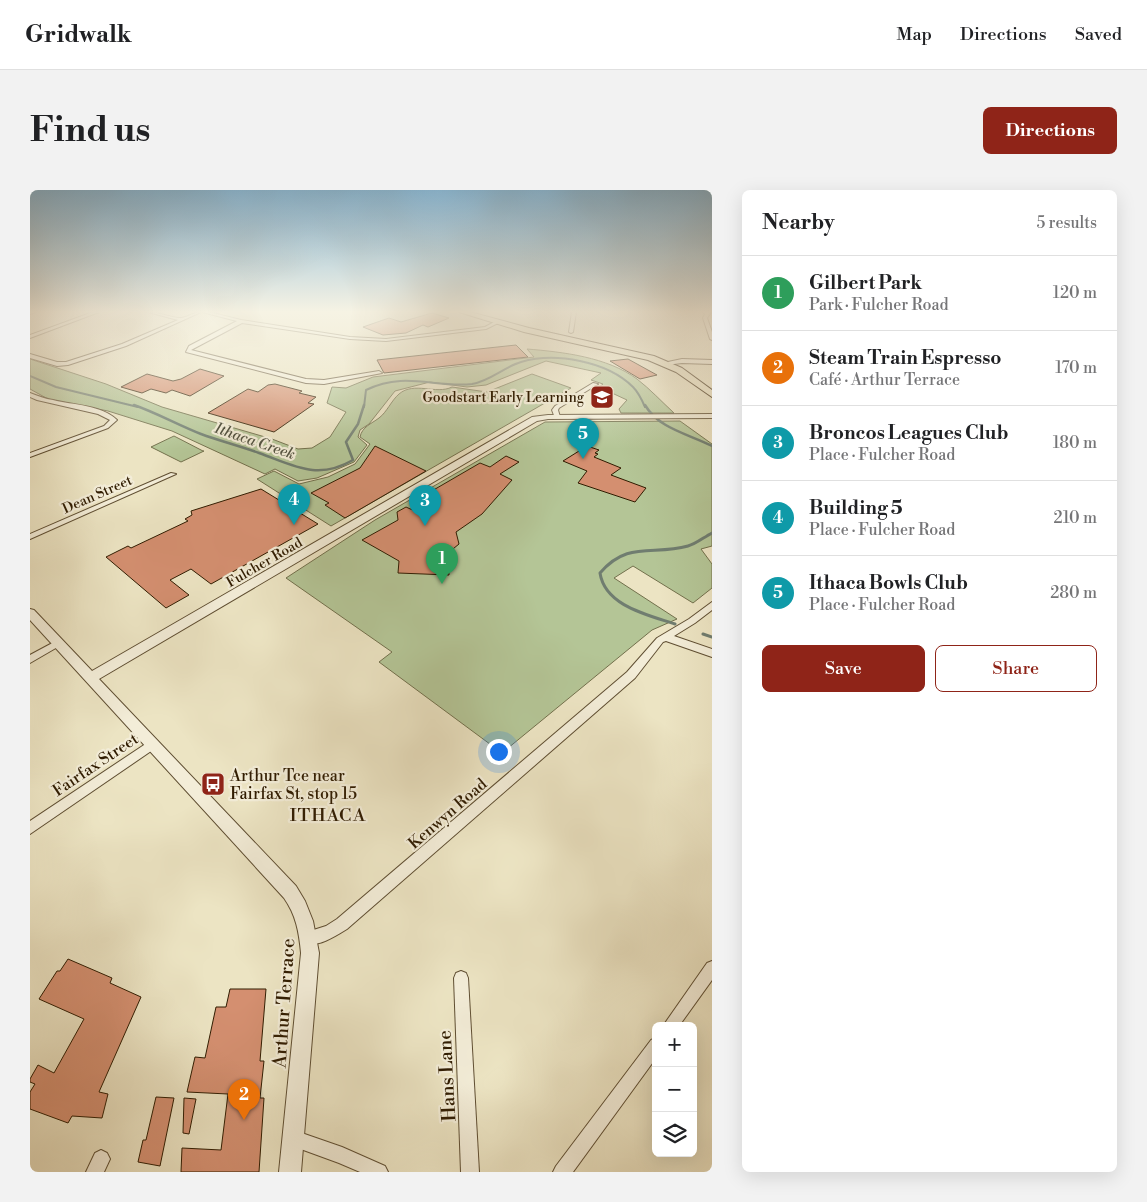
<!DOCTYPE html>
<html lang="en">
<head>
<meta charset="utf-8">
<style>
	:root { --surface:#fff; --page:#f2f2f2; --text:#202124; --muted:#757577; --line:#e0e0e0; --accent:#8f2418 }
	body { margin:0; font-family:"Libre Bodoni",serif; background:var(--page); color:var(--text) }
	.controls { position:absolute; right:15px; bottom:15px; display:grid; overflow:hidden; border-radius:8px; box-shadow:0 5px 20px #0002 }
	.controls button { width:45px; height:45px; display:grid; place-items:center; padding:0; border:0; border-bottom:1px solid var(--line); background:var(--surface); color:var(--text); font:25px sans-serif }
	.you { position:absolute; left:468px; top:561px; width:18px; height:18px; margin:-12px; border:4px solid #fff; border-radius:50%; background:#1a73e8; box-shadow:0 0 0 8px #1a73e833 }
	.badge { display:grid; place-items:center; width:32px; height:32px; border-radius:50%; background:var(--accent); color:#fff; font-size:16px; font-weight:700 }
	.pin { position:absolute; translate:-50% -41px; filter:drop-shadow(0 1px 2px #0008) }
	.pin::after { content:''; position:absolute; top:26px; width:18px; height:15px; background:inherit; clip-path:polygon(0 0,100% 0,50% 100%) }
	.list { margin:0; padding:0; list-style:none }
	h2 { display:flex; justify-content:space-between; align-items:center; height:65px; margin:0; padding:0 20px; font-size:21px }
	h2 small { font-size:16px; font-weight:400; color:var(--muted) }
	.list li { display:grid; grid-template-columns:32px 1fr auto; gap:15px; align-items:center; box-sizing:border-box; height:75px; padding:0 20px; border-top:1px solid var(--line) }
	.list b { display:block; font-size:19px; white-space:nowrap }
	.list p { margin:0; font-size:16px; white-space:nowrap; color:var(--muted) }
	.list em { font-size:16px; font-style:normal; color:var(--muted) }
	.actions { display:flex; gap:10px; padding:15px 20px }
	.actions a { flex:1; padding:11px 0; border:1px solid var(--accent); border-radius:8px; text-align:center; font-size:18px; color:var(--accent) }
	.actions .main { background:var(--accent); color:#fff }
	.icon { flex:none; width:28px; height:28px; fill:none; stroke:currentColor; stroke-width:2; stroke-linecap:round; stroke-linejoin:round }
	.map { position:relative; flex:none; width:682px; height:982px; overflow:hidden; border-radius:8px }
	header { display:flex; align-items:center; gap:30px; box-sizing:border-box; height:70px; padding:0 25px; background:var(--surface); border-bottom:1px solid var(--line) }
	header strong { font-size:24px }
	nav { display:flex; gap:28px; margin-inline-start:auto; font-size:18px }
	.intro { display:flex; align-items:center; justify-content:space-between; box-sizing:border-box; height:120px; padding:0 30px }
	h1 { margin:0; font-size:35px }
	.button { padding:12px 22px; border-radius:8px; background:var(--accent); color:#fff; font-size:18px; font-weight:700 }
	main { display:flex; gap:30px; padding:0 30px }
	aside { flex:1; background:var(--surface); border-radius:8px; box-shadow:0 5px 20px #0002 }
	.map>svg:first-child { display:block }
	.green { fill:#b4c596; stroke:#72704c }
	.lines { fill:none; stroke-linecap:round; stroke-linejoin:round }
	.stream-far2 { stroke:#707d70; stroke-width:2 }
	.stream-far1 { stroke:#707d70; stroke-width:2.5 }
	.stream { stroke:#707d70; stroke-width:3 }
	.building { fill:#d48f70; stroke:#301c01 }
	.minor-casing { stroke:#5f4e32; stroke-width:2 }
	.tertiary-casing { stroke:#5f4e32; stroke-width:2 }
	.primary-casing { stroke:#301c01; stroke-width:2 }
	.minor { fill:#f3edd8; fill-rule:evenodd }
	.tertiary { fill:#f3edd8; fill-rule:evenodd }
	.primary { fill:#ece4c3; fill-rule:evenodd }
	.labels { text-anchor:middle; stroke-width:4.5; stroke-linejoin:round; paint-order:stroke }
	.far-poi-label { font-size:14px; fill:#301c01; stroke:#f3edd8; text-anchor:end }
	.far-street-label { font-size:14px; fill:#301c01; stroke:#f3edd8 }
	.far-water-label { font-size:15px; font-style:italic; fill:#555442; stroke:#f3edd8 }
	.street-label { font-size:16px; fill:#301c01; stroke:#f3edd8 }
	.poi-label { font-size:16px; fill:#301c01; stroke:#f3edd8; text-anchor:start }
	.neighbourhood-label { font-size:18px; letter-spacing:1px; fill:#301c01; stroke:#f3edd8 }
	.near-street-label { font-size:19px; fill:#301c01; stroke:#f3edd8 }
</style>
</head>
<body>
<header>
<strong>Gridwalk</strong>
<nav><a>Map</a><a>Directions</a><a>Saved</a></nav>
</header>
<div class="intro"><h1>Find us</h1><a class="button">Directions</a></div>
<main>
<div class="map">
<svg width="682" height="982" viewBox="0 0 682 982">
	<rect width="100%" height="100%" fill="#ece4c3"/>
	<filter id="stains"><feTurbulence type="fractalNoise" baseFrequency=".004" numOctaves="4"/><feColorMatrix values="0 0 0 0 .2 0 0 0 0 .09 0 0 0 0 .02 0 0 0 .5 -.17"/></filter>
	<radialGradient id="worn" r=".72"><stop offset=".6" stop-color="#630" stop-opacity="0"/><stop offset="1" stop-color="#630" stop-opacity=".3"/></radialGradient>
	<g class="green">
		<path d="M497 159C533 162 577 167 607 189 620 199 632 212 644 223H591L589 219 597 210 569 197 573 194 561 190 571 183 516 171 456 195 437 197 400 192 365 201 339 234 330 240 328 247 337 255 324 272 287 288 268 291 245 279 235 284 142 241 78 221 18 209 0 199V169L76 194 132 217 242 249 268 259 282 258 300 247 316 222 297 213 302 197 316 198 343 187 504 167Z"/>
		<path d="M502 184 541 198 301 336 227 289 244 281 269 294 298 287 325 274 340 254 330 247C332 237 341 234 349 228 357 222 361 211 369 204 384 191 406 205 422 197L457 202Z"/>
		<polygon points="650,231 682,254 682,356 671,359 682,374 682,398 663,413 603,376 584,388 647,429 622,440 472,563 349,472 362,462 256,388 345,330 515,232"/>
		<polygon points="144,246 173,261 174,261 151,272 121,257"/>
	</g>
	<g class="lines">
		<g class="stream-far2">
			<polyline points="0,186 26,197 108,217"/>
			<path d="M334 217 336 200C375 181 404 198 442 194 460 191 474 177 491 172 525 162 577 171 603 197 609 203 612 210 615 217"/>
		</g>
		<g class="stream-far1">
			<path d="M104 215C127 223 148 235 171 244 190 251 210 256 229 263 263 275 287 291 323 270L316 252 328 234 334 215"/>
			<path d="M615 215C629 239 659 244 682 256"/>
		</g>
		<g class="stream">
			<path d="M645 434C618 425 575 416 570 383 598 350 623 366 658 356 666 354 674 347 682 343"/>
			<polyline points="673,444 682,447"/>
		</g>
	</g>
	<g class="building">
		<polygon points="402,123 419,128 398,137 393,135 376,143 353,145 333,137 359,128 371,132"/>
		<polygon points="486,155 498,167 354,183 347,170"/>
		<polygon points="598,169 627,185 610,189 580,171"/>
		<polygon points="170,179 194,186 160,206 142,200 136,203 121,199 112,203 91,197 117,184 143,191 151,189"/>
		<polygon points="245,194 272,201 269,203 286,207 278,213 284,214 244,242 178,223 218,199 228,202 238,195"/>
		<polygon points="345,256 396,281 315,328 295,315 299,313 281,303 330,278"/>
		<polygon points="557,256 569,260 565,263 568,264 564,267 591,278 581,285 616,298 605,312 548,293 557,281 533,271"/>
		<polygon points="476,266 489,272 470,284 482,290 452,324 426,342 429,354 418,363 419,385 368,383 369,371 332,350 368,330 367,322 376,317 389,323 388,309 450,273 460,277"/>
		<polygon points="231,299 288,334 181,394 161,379 140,390 159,405 136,418 76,367 98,356 101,358 158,331 155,329 162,325 161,321"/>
		<polygon points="38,769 82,788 80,793 111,807 69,902 78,904 72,928 42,926 38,933 0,919 0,902 5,894 0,892 0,889 8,875 24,883 54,829 9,809 27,781 30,781"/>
		<polygon points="200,799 236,799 230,871 234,871 230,908 234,908 229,982 151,982 152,958 191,960 198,904 157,902 165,867 175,868 186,817 196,817"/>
		<polygon points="126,907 144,908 130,976 108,972 113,950 116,950"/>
		<polygon points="154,908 166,909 159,944 153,943"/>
	</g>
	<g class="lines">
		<g class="minor-casing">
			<g id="minor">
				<polygon points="0,122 6,122 0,124"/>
				<polygon points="63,122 69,122 0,148 0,145"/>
				<path d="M118 122C129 122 141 128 151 128 158 127 164 122 171 122L96 156 38 175 27 176 0 168V164L27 172H36L92 154 148 130Z"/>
				<polygon points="172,122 179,122 211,130 320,147 356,149 455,137 466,131 470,132 456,139 356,151 320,149 212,133 161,160 276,189 294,190 349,181 352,183 294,194 276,193 156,162 159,156 207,131"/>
				<polygon points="542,122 546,122 543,142 541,143 539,142"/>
				<polygon points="673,122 678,122 680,124 677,128 682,142 682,150 680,149 673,128 675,124"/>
				<polygon points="652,169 682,170 682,174 652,173 636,175 633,173"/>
				<polygon points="563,193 568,194 529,218 528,220 530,227 525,228 522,220 525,216"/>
				<path d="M0 203C8 206 15 209 23 210 43 215 72 215 87 230L78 238 0 267V263L74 236 80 230 68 224 7 210 0 207Z"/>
				<polygon points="141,283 146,284 0,349 0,344"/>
				<path d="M682 412V420L665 433 644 446 682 459V467L636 451 633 452 605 488 317 739C306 746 287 758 274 753L272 748 274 743 296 736 307 729 597 482 627 448 659 429Z"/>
				<polygon points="28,450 31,451 33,453 31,455 0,473 0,465"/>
				<polygon points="123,549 127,551 128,554 127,557 0,644 0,631"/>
				<polygon points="682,771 682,790 649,836 633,836 677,773"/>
				<polygon points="431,781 436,783 438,788 449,982 431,982 424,788 426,783"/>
				<polygon points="626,847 626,868 543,982 523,982 526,976 621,850"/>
				<polygon points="263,940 312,957 355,976 358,982 330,982 309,973 257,954 255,948 257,942"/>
				<polygon points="71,960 77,963 80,969 74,982 56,982 65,963"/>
			</g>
		</g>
		<g class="tertiary-casing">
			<path id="tertiary" d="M682 224V228L518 229 507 231 69 489 266 696 275 711 283 731 289 763 271 982H249L271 763C269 742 266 725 254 708L0 430V419L4 420 62 481 502 227 518 225Z"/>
		</g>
		<g class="primary-casing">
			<polygon id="primary" points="429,122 440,122 499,138 624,166 652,178 682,200 682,207 646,182 618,170 494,142"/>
		</g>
		<use href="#minor" class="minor"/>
		<use href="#tertiary" class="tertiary"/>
		<use href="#primary" class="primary"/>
	</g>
	<linearGradient id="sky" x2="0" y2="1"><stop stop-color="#89b8d6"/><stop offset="0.47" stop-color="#f6f3e4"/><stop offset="1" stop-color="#f6f3e4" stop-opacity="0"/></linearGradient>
	<rect width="682" height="259" fill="url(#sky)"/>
	<defs>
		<g id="school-square" transform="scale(1.25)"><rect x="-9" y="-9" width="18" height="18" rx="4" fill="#8f2418" stroke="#f3edd8"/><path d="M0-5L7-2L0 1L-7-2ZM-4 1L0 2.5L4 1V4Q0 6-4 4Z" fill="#fff"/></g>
		<g id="bus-square" transform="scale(1.25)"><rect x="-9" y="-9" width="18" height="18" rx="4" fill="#8f2418" stroke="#f3edd8"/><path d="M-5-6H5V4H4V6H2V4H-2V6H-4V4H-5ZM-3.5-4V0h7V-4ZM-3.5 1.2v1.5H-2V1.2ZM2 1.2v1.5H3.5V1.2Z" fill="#fff"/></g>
	</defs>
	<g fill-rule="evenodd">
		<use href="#school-square" x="572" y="207"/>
		<use href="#bus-square" x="183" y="594"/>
	</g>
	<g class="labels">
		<g class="far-poi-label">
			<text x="554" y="212">Goodstart Early Learning</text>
		</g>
		<g class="far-street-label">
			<text transform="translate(67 304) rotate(-24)" y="5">Dean Street</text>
			<text transform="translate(234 372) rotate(-30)" y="5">Fulcher Road</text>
		</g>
		<g class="far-water-label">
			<text transform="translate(225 251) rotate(19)" y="5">Ithaca Creek</text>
		</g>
		<g class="street-label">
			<text transform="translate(65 574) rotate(-34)" y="6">Fairfax Street</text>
			<text transform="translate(417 623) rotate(-41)" y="6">Kenwyn Road</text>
		</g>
		<g class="poi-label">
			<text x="200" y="591">Arthur Tce near<tspan x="200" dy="18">Fairfax St, stop 15</tspan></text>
		</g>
		<g class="neighbourhood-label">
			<text x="298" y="631">ITHACA</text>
		</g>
		<g class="near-street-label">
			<text transform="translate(253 813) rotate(-86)" y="7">Arthur Terrace</text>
			<text transform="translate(416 886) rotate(-93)" y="7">Hans Lane</text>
		</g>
	</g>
	<rect width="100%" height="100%" filter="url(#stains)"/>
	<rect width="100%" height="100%" fill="url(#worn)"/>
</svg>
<div class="controls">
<button>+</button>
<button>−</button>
<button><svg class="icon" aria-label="layers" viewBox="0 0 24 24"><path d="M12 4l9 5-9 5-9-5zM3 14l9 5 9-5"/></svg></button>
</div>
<div class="you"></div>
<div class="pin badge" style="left:412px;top:394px;background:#2e9e5b">1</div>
<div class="pin badge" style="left:214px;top:930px;background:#e8710a">2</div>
<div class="pin badge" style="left:395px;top:336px;background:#0f9aa8">3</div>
<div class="pin badge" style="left:264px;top:335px;background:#0f9aa8">4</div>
<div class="pin badge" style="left:553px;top:269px;background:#0f9aa8">5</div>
</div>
<aside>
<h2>Nearby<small>5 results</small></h2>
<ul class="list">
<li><span class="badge" style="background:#2e9e5b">1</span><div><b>Gilbert Park</b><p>Park · Fulcher Road</p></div><em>120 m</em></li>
<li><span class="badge" style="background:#e8710a">2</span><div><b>Steam Train Espresso</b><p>Café · Arthur Terrace</p></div><em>170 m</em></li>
<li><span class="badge" style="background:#0f9aa8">3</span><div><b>Broncos Leagues Club</b><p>Place · Fulcher Road</p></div><em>180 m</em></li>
<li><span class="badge" style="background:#0f9aa8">4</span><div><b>Building 5</b><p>Place · Fulcher Road</p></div><em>210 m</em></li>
<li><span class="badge" style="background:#0f9aa8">5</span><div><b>Ithaca Bowls Club</b><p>Place · Fulcher Road</p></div><em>280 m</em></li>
</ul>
<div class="actions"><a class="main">Save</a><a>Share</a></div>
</aside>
</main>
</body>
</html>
